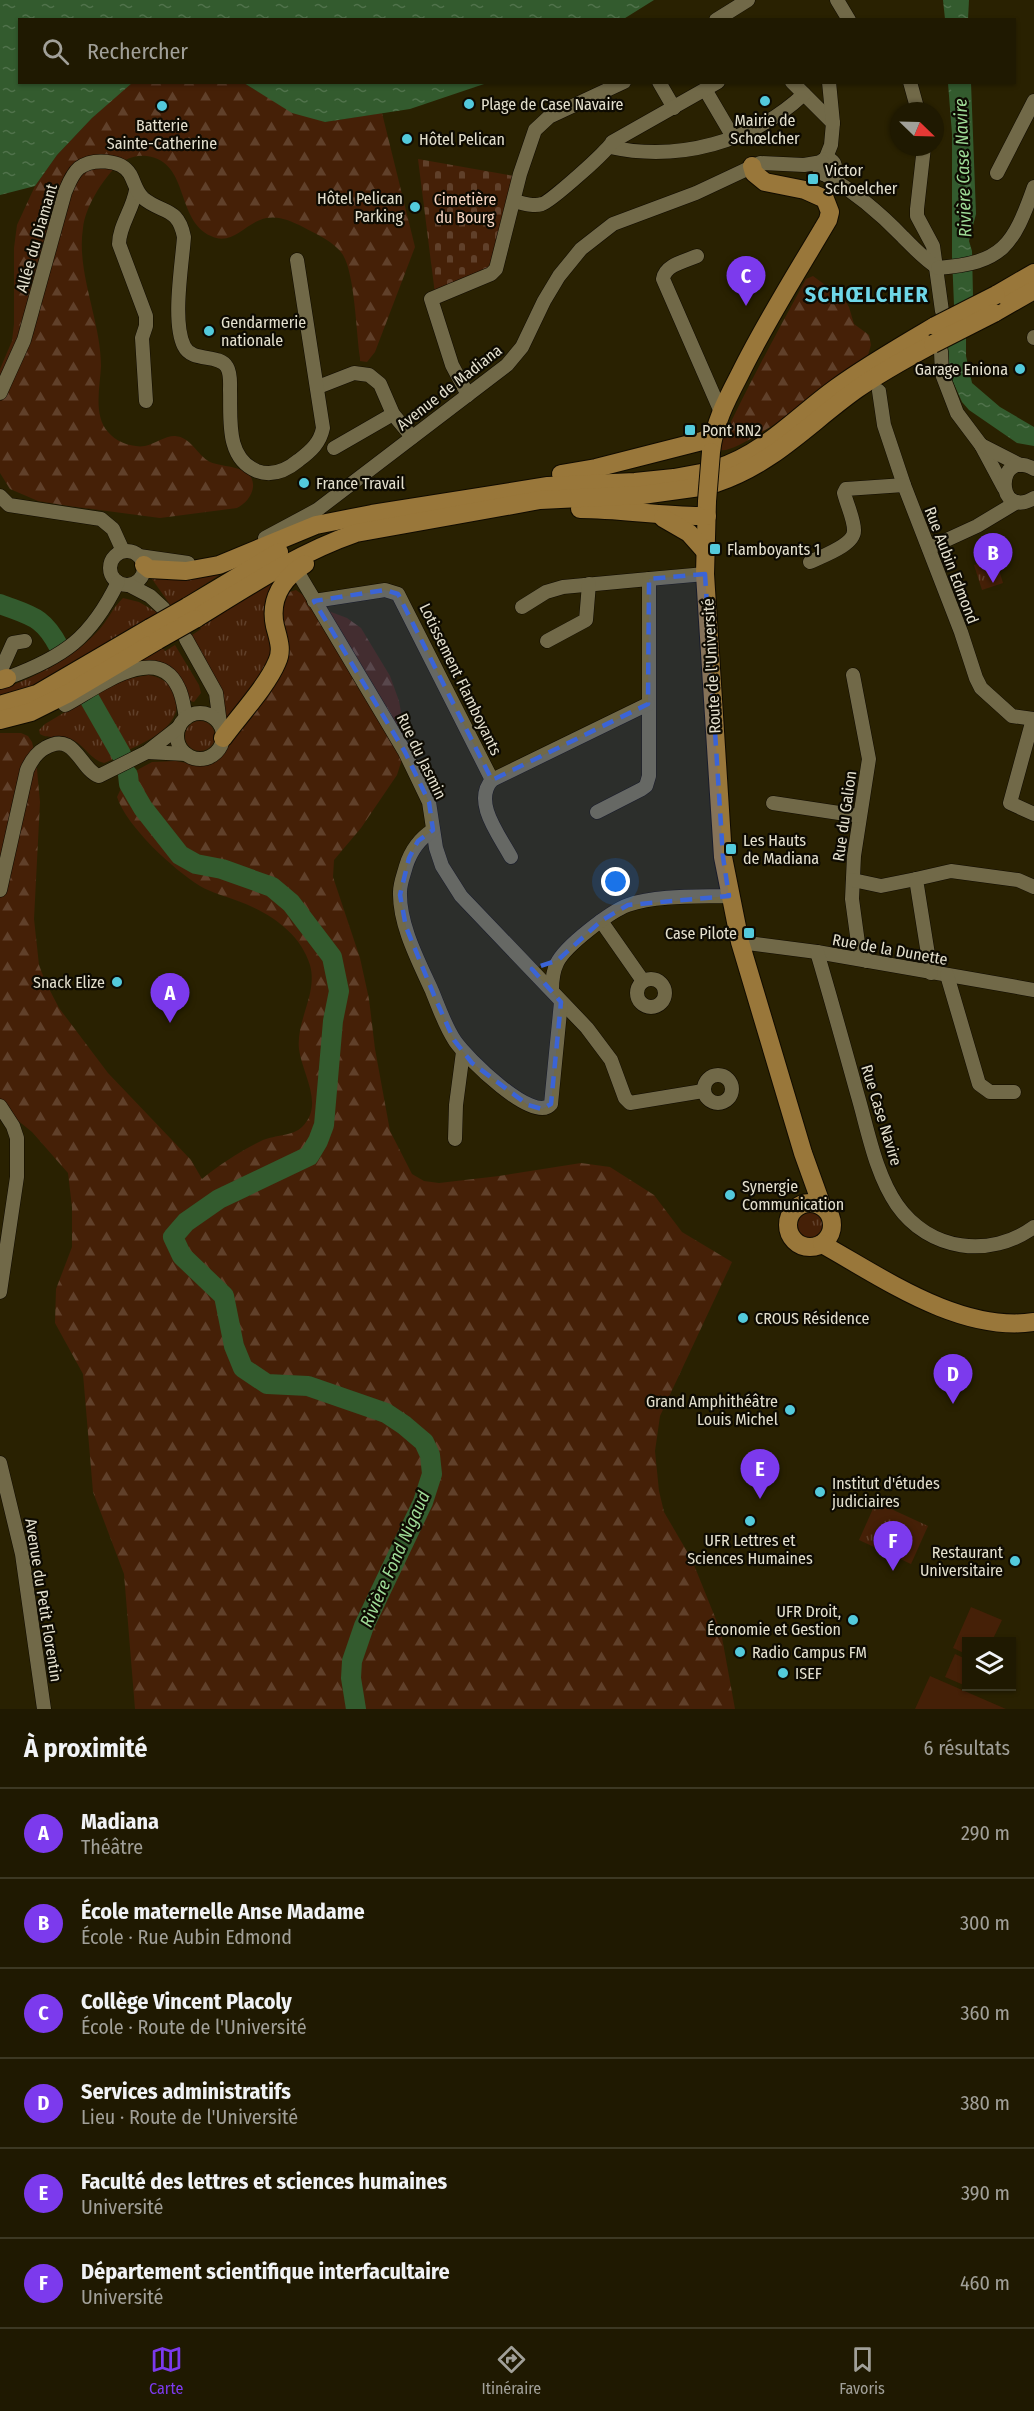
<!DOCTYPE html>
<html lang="fr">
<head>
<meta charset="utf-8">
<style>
	:root { --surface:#1f1901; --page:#2c2610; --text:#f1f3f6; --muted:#a1a099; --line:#3c3823; --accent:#7c3aed }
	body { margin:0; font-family:"Fira Sans Condensed",sans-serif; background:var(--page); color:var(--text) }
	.controls { position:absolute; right:18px; bottom:18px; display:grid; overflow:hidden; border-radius:0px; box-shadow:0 2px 4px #0004 }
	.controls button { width:54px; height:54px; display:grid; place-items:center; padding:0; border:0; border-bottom:2px solid var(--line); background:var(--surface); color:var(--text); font:30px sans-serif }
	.compass { position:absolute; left:890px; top:102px; width:54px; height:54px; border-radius:50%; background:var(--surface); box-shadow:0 2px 4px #0004; rotate:113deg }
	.you { position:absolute; left:616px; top:882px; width:21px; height:21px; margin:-15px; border:4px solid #fff; border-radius:50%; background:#1a73e8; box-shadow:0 0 0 9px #1a73e833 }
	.badge { display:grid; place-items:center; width:39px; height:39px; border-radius:50%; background:var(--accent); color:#fff; font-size:20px; font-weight:700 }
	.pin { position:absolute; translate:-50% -50px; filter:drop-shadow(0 2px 3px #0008) }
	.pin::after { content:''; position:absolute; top:32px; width:21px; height:18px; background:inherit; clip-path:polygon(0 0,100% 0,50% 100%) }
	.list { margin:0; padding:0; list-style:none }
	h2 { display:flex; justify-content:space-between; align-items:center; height:78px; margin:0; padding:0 24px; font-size:26px }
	h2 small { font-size:20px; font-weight:400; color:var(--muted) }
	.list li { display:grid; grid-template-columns:39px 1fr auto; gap:18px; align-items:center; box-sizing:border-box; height:90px; padding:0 24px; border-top:2px solid var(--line) }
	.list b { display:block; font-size:22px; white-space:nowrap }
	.list p { margin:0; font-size:20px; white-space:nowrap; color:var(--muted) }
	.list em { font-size:20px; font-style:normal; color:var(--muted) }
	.icon { flex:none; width:33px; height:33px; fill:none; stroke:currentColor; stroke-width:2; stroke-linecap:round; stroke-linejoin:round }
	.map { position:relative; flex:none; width:1034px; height:1709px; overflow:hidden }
	.search { position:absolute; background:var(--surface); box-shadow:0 2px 4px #0004; left:18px; right:18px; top:18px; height:66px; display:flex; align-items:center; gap:15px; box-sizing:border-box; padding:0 21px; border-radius:0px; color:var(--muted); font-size:22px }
	.sheet { height:618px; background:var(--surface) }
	nav { display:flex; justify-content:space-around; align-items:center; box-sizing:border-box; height:84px; border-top:2px solid var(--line); background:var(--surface); font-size:16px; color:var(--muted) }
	nav a { display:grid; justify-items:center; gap:3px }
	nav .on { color:var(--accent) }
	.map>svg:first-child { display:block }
	.grass { fill:url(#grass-tufts) }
	.forest { fill:url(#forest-firs) }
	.cemetery { fill:url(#cemetery-stones) }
	.pitch { fill:#452007 }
	.water { fill:url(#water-ripples) }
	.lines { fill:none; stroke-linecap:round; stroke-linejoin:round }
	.river { stroke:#335b2e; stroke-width:20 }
	.minor-casing { stroke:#100b00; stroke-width:15 }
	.major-casing { stroke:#100b00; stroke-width:20 }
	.minor { stroke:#716948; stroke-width:14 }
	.major { stroke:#99773a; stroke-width:18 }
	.major-bridge-casing { stroke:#100b00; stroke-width:20; stroke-linecap:butt }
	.major-bridge { stroke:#99773a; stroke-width:18 }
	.marked { fill:#3b64d6; fill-opacity:0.2; stroke:#3b64d6; stroke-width:4.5; stroke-dasharray:12 8; stroke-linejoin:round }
	.poi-dot { fill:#53cadc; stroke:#0e0b02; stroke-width:2 }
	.labels { text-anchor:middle; stroke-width:4.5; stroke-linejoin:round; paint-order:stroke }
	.poi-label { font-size:16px; fill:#e4e0ce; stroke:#0e0b02; text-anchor:start }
	.park-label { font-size:16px; fill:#f5d4c1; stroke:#0e0b02 }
	.street-label { font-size:16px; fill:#e4e0ce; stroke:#0e0b02 }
	.water-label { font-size:18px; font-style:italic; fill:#9edb96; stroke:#0e0b02 }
	.district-label { font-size:22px; font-weight:bold; letter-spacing:1.5px; fill:#6ed7e8; stroke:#0e0b02 }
</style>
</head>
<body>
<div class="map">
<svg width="1034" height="1709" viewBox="0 0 1034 1709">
	<defs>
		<pattern id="grass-tufts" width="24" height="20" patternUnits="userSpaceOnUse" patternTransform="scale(1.5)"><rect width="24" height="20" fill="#452007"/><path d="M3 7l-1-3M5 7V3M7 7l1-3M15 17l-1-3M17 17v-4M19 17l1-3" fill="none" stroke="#60402a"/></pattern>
		<pattern id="forest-firs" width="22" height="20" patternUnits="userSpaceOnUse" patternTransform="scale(1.5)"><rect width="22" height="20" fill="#452007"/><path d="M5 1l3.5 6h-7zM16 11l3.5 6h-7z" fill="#60402a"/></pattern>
		<pattern id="cemetery-stones" width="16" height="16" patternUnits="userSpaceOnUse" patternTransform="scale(1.5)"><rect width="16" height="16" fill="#452007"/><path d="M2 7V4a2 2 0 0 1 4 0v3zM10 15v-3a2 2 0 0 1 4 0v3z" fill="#60402a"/></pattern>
		<pattern id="water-ripples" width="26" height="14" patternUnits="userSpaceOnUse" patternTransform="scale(1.5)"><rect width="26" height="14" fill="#335b2e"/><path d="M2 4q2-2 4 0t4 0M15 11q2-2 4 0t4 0" fill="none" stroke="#50724b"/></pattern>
	</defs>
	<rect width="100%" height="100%" fill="#292101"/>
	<g class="grass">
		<polygon points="995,557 1003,583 982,590 974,565"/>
		<polygon points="235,565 171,606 152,579 154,576"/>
		<polygon points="280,575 269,664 228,723 189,637 201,629 199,625"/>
		<path d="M123 598 139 602 158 613 31 688 0 697V690C35 677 71 660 97 632 107 622 113 607 123 598Z"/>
		<polygon points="175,645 199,685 201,693 194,702 190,701 182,683 131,666 162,647 165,651"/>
		<path d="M148 675C160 677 168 681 174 693 187 723 150 740 129 750 121 754 113 760 104 763 91 760 85 746 73 740 62 734 49 740 40 734L39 730 45 724 117 681Z"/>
		<circle cx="200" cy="736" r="15"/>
		<circle cx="810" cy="1225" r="18"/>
		<polygon points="876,1502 928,1526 911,1564 859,1540"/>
	</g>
	<g class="forest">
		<path d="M132 82 244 83 257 91 325 122 382 113 415 247 375 352 367 362 360 361V358C356 332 355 275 343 255 335 242 316 234 303 227 289 220 275 214 260 220 244 226 230 246 211 236 175 220 190 162 147 156 133 154 120 161 111 172 99 186 85 209 83 228 76 272 101 321 101 366 100 387 93 415 108 432 116 442 133 448 145 446 155 444 164 436 175 436 191 437 197 455 210 462 223 468 255 465 253 487 252 496 245 504 237 508L160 518 69 506 38 501 10 489 0 473V369L12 341 14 324V248L17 225 35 186 57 155 92 118Z"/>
		<path d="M813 276 844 299 849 307 854 324 869 335 871 345 868 355C851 372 739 455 721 450L720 445C746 389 776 334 806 279Z"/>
		<path d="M296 590 323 609 347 618 361 628 390 676 399 701 404 729 403 756 397 775 361 828 334 860 333 877 360 958 369 999 375 1049 390 1131 412 1174 424 1181 439 1183 499 1176 581 1163 610 1167 654 1195 682 1232 732 1262 660 1416 655 1451 659 1491 664 1512 692 1560 721 1632 735 1709H135L124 1574 93 1492 83 1374 55 1323 56 1289 72 1247V1207L68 1173 32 1132 0 1106V733H21L28 736 32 742 36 759 40 802 34 919 39 965 45 981 59 1008 108 1073 191 1160 202 1179C220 1164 242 1150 263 1140 275 1135 293 1136 302 1127 325 1105 302 1074 299 1049 296 1020 318 994 310 965 300 932 268 912 238 901 225 896 212 893 200 886 173 869 127 827 117 797L125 780 139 769 152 762 176 761 203 766 216 762 220 757 233 734 267 691 284 599 289 592Z"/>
	</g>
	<polygon class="cemetery" points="418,159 514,176 491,270 435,294"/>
	<g class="pitch">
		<polygon points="971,1607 1002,1620 992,1641 966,1642 966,1654 953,1648"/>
		<polygon points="955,1654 966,1659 966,1686 945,1677"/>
		<polygon points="930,1676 1006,1709 915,1709"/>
	</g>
	<g class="water">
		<polygon points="0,0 654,0 622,20 20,20 20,82 132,83 92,118 57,155 35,186 0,195"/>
		<polygon points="943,0 969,0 968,19 945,19"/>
		<polygon points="244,83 487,83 410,109 325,122 292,113"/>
		<polygon points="948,83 971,83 976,214 969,241 972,251 973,296 966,338 966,356 972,383 1000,407 1034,427 1034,446 1017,443 969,410 962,402 950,375 948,347 954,305 952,256 952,134"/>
	</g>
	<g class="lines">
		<g class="river">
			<path d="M0 604C31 616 43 616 59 647"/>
			<polyline points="89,698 121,754"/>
			<polyline points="128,775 129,784 143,808 180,855 196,864 222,869 272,887 291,903 332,957 339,991 333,1021 324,1125 318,1141 309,1156 219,1199 186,1222 173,1237 182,1256 224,1296 234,1346 243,1368 267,1384 308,1386 386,1413 404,1425 424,1442 430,1455 432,1474 423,1502 364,1626 352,1661 351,1678 356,1709"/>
		</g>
		<g class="minor-casing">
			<g id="minor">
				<polyline points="837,0 849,20"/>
				<polyline points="716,20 748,0"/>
				<polyline points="659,82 674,108"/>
				<polyline points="792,82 833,123 831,145 825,160"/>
				<polyline points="829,82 833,123"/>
				<polyline points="910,82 918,111"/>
				<polyline points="706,91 733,137"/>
				<path d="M610 147C678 162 753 142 804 94"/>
				<polyline points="924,147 917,209 917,216 933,246 942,311"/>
				<circle cx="827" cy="167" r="8"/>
				<polyline points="997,173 1034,101"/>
				<path d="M826 175C853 191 881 214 903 237 915 249 924 259 938 268"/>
				<path d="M136 190C133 209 119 226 119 244L146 316V326L142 338 146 401"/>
				<path d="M514 201C523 203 533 207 542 204 550 202 610 149 612 142L718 82"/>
				<path d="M697 256C685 261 665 265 663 279L721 412"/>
				<path d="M938 268C1003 263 1013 246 1034 187"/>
				<polyline points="1034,337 1034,338"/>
				<polyline points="941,351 942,374 957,413 981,445 1004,488"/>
				<polyline points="318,387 354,373 369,375 380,384 393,414 412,437"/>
				<polyline points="879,391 884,425 904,485 961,632 976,678 981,688 1012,716 1034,719"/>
				<path d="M0 393 24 340 65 192C69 183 72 174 79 168 92 158 121 159 130 174 135 183 135 190 143 198 162 214 178 206 184 237 182 265 172 322 184 346 192 363 219 353 227 367 231 374 230 383 230 390 231 418 225 458 257 471 273 477 287 470 299 460 311 451 320 443 323 428L297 260"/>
				<polyline points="468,395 452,365 431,299 491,274 496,269 520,174 535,130 549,117 624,82"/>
				<polyline points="981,445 1020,465"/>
				<polyline points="334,448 393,414"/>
				<path d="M1034 469C995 447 995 521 1034 498"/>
				<polyline points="0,496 9,505 101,519 113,529 123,551"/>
				<polyline points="265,538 317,510 507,365 522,347 544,301 559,276 581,249 613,224 696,193 760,163 804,165 822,162"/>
				<polyline points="929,548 977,526 1017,502"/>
				<circle cx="127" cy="568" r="17"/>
				<polyline points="139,556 188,563"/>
				<path d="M810 562C822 556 855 545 854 530 854 519 847 505 844 493L846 489 904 485"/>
				<polyline points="300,576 405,752 429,802 436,848 442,866 461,896 587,1028 611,1060 625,1098 630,1103 703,1091"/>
				<polyline points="129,585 150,596 164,609"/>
				<polyline points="314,601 385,590 398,594 492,780"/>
				<polyline points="522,607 546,592 563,587 649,579"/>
				<polyline points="186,639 216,693 220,724"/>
				<polyline points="547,641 586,620 589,584"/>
				<path d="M0 669 7 678C64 657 91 638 118 582"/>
				<polyline points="1,670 13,643 25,641"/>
				<polyline points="853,675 869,759 854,856 852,899 858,943 867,961"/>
				<path d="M65 705C93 691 156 640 178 687 183 696 184 708 186 718"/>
				<circle cx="200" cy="736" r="23"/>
				<polyline points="1033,719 1010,803 1034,814"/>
				<polyline points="147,752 186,754"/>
				<polyline points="773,803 859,816"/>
				<polyline points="597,812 642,789 646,786 649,776 649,579 705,574"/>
				<path d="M433 830C419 839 411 850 406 866 404 874 400 883 400 892 399 925 419 962 432 991 439 1008 445 1026 455 1041 466 1057 534 1125 551 1104L561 1002"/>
				<path d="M511 857C500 836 472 802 492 780L648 704"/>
				<polyline points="853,880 881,886 916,879"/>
				<path d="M0 890 27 770C31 761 36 753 45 748 75 730 80 770 99 776L147 752 179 727"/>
				<polyline points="601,921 643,981"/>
				<polyline points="740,942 817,952 1034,990"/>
				<path d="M817 952C831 999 844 1046 857 1093 868 1130 875 1173 897 1205 929 1251 990 1259 1034 1227"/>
				<polyline points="931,973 916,879 951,871 1018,880 1034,887"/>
				<polyline points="947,975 979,1084 990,1092 1014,1092"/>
				<circle cx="651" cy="993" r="14"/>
				<path d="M552 990C552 981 553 971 557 963 565 946 611 911 628 905 657 895 699 897 729 896"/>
				<circle cx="718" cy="1089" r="14"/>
				<polyline points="0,1106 13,1126 17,1138 17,1177 0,1292"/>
				<polyline points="455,1139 456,1105 463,1052"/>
				<polyline points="0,1463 22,1554 44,1709"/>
			</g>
		</g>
		<g class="major-casing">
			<g id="major">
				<polyline points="996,295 1034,273"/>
				<polyline points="994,313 1034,290"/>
				<path d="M711 452C714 423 727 399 740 374 766 321 798 271 828 220L830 212 825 199 805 190 765 182 754 173 752 166"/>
				<path d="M718 468C765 453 797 416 836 388 868 365 901 346 935 326"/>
				<polyline points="561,474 596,468 702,441 713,436"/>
				<path d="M716 483C775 463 809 423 857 389 881 372 907 358 933 344"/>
				<polyline points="707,501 705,574 723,857 740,942 803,1153 822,1206"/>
				<path d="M580 509C623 509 664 517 707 516"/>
				<polyline points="663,518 689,533 705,551"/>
				<polyline points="144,565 149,569 186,571 219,565 316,525 372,514 548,486 635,482 674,478 701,473"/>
				<polyline points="187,607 279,552"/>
				<path d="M195 619C247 587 298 553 356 533L540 500 642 495 700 487"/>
				<polyline points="0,680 7,678"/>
				<polyline points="0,705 37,694 150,628"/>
				<polyline points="0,720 31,712 67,694 158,640"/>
				<path d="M223 738C239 716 267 686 277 662 283 650 278 638 275 626 269 599 283 578 305 564"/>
				<circle cx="810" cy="1225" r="22"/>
				<path d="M822 1244C883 1278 960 1333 1034 1322"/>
			</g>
		</g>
		<use href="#minor" class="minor"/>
		<use href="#major" class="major"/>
		<g class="major-bridge-casing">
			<g id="major-bridge">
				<polyline points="935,326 996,295"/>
				<polyline points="933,344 994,313"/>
				<polyline points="707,501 711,452"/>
				<polyline points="150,628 187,607"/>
				<polyline points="158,640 195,619"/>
			</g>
		</g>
		<use href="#major-bridge" class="major-bridge"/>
	</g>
	<path class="marked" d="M705 574 723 857 729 896 628 905 601 921 558 960 532 969 561 1002 551 1104 542 1109 528 1105 472 1063 454 1040 436 1000 406 927 400 895 409 858 418 841 433 830 429 802 405 752 314 601 385 590 398 594 492 780 648 704 649 579Z"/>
	<g class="poi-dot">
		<circle cx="765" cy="101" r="6"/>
		<circle cx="469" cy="104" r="6"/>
		<circle cx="162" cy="106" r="6"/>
		<circle cx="407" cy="139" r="6"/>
		<rect x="807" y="173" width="12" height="12" rx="3"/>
		<circle cx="415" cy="207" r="6"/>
		<circle cx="209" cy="331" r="6"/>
		<circle cx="1020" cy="369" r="6"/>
		<rect x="684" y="424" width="12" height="12" rx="3"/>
		<circle cx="304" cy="483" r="6"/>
		<rect x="709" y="543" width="12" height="12" rx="3"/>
		<rect x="725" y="843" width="12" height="12" rx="3"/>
		<rect x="743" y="927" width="12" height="12" rx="3"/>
		<circle cx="117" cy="982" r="6"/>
		<circle cx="730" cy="1195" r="6"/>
		<circle cx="743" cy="1318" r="6"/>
		<circle cx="790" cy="1410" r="6"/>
		<circle cx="820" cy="1492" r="6"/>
		<circle cx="750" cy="1521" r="6"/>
		<circle cx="1015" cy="1561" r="6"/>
		<circle cx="853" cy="1620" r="6"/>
		<circle cx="740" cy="1652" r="6"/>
		<circle cx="783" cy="1673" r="6"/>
	</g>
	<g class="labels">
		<g class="poi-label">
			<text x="481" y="110">Plage de Case Navaire</text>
			<text x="765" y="126" text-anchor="middle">Mairie de<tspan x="765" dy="18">Schœlcher</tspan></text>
			<text x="162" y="131" text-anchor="middle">Batterie<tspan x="162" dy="18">Sainte-Catherine</tspan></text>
			<text x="419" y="145">Hôtel Pelican</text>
			<text x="825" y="176">Victor<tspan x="825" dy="18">Schoelcher</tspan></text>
			<text x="403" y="204" text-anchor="end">Hôtel Pelican<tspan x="403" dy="18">Parking</tspan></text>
			<text x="221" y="328">Gendarmerie<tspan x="221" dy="18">nationale</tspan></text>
			<text x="1008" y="375" text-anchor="end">Garage Eniona</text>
			<text x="702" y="436">Pont RN2</text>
			<text x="316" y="489">France Travail</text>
			<text x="727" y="555">Flamboyants 1</text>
			<text x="743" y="846">Les Hauts<tspan x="743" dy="18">de Madiana</tspan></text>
			<text x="737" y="939" text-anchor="end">Case Pilote</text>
			<text x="105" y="988" text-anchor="end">Snack Elize</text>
			<text x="742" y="1192">Synergie<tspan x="742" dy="18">Communication</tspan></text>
			<text x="755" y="1324">CROUS Résidence</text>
			<text x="778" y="1407" text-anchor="end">Grand Amphithéâtre<tspan x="778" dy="18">Louis Michel</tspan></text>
			<text x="832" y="1489">Institut d'études<tspan x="832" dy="18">judiciaires</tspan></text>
			<text x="750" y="1546" text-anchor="middle">UFR Lettres et<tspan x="750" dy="18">Sciences Humaines</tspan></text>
			<text x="1003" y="1558" text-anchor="end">Restaurant<tspan x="1003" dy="18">Universitaire</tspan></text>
			<text x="841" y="1617" text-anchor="end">UFR Droit,<tspan x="841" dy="18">Économie et Gestion</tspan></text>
			<text x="752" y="1658">Radio Campus FM</text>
			<text x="795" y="1679">ISEF</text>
		</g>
		<g class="park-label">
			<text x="465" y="205">Cimetière<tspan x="465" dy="18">du Bourg</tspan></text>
		</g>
		<g class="street-label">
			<text transform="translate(36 238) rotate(-74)" y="6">Allée du Diamant</text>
			<text transform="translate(449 387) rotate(-38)" y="6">Avenue de Madiana</text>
			<text transform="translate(952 565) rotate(69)" y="6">Rue Aubin Edmond</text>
			<text transform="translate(711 666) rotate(-93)" y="6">Route de l'Université</text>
			<text transform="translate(461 679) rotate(64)" y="6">Lotissement Flamboyants</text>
			<text transform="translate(422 756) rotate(64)" y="6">Rue du Jasmin</text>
			<text transform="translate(844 816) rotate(-82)" y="6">Rue du Galion</text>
			<text transform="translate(890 949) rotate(10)" y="6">Rue de la Dunette</text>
			<text transform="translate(882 1115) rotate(73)" y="6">Rue Case Navire</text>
			<text transform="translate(44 1600) rotate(81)" y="6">Avenue du Petit Florentin</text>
		</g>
		<g class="water-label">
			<text transform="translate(963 168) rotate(-92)" y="6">Rivière Case Navire</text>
			<text transform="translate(395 1559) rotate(-66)" y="6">Rivière Fond Nigaud</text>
		</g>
		<g class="district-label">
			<text x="867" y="302">SCHŒLCHER</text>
		</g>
	</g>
</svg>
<div class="controls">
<button><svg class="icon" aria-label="layers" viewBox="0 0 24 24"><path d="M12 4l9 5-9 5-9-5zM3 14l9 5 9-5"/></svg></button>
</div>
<svg class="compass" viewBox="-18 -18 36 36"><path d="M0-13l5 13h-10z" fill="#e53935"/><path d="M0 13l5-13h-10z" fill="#a1a099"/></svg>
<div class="you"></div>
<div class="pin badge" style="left:170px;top:1023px">A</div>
<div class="pin badge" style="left:993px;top:583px">B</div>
<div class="pin badge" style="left:746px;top:306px">C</div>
<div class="pin badge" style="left:953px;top:1404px">D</div>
<div class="pin badge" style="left:760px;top:1499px">E</div>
<div class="pin badge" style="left:893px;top:1571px">F</div>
<div class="search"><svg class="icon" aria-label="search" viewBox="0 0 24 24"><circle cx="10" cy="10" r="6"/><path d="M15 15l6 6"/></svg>Rechercher</div>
</div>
<section class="sheet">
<h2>À proximité<small>6 résultats</small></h2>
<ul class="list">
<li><span class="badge">A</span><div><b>Madiana</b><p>Théâtre</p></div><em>290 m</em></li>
<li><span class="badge">B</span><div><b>École maternelle Anse Madame</b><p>École · Rue Aubin Edmond</p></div><em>300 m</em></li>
<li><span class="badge">C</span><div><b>Collège Vincent Placoly</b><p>École · Route de l'Université</p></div><em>360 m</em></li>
<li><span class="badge">D</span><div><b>Services administratifs</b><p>Lieu · Route de l'Université</p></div><em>380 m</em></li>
<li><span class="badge">E</span><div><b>Faculté des lettres et sciences humaines</b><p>Université</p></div><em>390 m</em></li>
<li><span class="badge">F</span><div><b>Département scientifique interfacultaire</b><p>Université</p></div><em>460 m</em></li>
</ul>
</section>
<nav>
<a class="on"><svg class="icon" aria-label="map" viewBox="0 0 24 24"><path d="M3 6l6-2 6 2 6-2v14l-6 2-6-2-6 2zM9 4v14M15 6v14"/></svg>Carte</a>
<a><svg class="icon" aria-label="directions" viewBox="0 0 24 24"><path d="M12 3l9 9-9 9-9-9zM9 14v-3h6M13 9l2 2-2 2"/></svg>Itinéraire</a>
<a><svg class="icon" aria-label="saved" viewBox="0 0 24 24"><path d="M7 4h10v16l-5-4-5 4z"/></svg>Favoris</a>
</nav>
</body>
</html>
